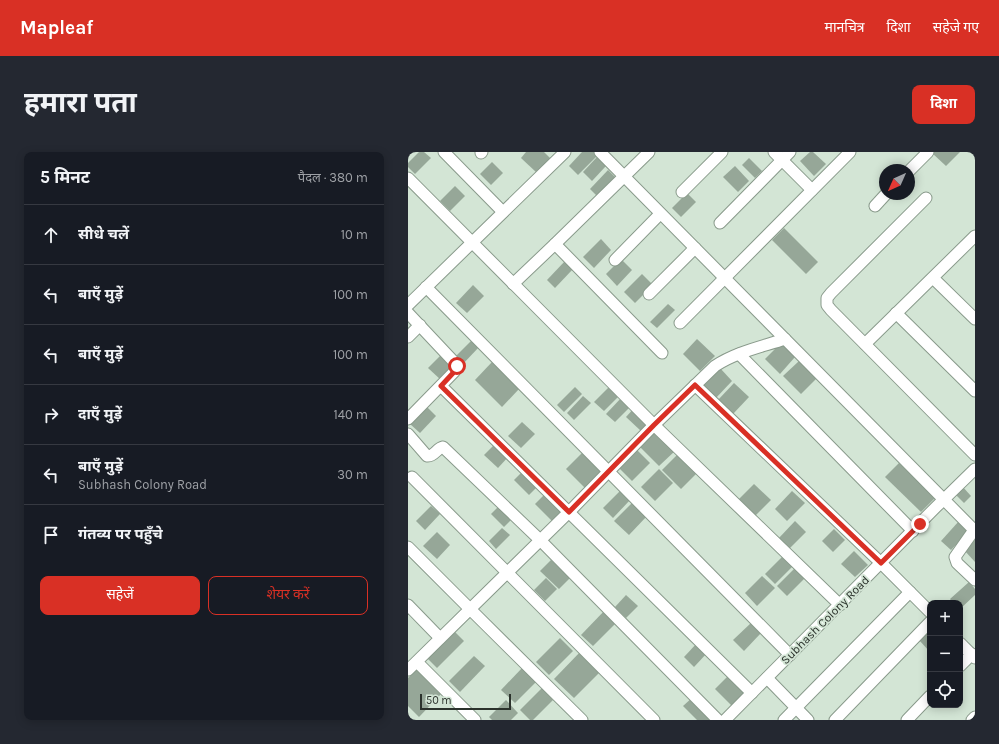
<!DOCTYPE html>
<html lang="hi">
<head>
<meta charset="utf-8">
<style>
	:root { --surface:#171b24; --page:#242831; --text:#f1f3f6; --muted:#9ea1a6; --line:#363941; --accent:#d93025 }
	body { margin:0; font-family:Karla,"Noto Sans Devanagari",sans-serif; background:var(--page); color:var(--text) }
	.controls { position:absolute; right:12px; bottom:12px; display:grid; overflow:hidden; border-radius:8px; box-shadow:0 2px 10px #0003 }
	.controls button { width:36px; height:36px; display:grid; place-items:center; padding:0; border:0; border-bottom:1px solid var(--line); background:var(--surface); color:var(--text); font:20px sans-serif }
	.compass { position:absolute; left:471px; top:12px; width:36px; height:36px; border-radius:50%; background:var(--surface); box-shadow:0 2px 10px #0003; rotate:225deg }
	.scale { position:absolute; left:12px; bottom:10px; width:91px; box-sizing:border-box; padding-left:4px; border:2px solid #2b322c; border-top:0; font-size:11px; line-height:14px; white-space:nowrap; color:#2b322c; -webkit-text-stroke:3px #d3e5d5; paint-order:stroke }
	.stop { position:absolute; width:12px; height:12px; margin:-9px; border:3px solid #d93025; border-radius:50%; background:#fff }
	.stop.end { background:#d93025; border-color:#fff; box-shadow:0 1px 4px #0008 }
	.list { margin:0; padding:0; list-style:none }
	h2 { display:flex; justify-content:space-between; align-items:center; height:52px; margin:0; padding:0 16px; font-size:17px }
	h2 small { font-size:13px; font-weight:400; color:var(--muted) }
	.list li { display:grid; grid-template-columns:26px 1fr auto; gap:12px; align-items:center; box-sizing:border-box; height:60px; padding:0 16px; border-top:1px solid var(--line) }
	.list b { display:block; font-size:15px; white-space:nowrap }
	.list p { margin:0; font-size:13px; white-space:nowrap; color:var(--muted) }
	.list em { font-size:13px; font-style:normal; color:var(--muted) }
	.actions { display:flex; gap:8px; padding:12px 16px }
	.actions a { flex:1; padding:9px 0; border:1px solid var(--accent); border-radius:8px; text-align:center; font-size:14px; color:var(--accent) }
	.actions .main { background:var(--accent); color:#fff }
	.icon { flex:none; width:22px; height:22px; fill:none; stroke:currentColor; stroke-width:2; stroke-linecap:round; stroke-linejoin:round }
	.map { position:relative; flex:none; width:567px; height:568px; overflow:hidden; border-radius:8px }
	header { display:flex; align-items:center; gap:24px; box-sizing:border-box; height:56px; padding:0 20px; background:var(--accent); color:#fff }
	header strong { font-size:19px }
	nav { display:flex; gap:22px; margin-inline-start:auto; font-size:14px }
	.intro { display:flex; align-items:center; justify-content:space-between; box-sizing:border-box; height:96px; padding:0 24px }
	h1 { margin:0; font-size:28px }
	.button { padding:10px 18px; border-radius:8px; background:var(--accent); color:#fff; font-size:14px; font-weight:700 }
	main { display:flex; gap:24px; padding:0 24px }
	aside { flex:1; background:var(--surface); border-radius:8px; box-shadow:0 2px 10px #0003 }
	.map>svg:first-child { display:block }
	.building { fill:#96a798 }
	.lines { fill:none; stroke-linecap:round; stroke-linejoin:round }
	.street-casing { stroke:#899a8b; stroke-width:13 }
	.street { stroke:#fff; stroke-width:11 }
	.route { stroke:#d93025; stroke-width:5 }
	.labels { text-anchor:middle; stroke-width:3.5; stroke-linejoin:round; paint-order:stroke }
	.street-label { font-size:12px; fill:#2b322c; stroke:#d3e5d5 }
</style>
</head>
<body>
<header>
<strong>Mapleaf</strong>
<nav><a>मानचित्र</a><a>दिशा</a><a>सहेजे गए</a></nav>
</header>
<div class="intro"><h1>हमारा पता</h1><a class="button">दिशा</a></div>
<main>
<aside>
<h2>5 मिनट<small>पैदल · 380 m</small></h2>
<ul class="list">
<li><svg class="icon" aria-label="ahead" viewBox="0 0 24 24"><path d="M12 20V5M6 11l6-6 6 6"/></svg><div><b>सीधे चलें</b></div><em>10 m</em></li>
<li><svg class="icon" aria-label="left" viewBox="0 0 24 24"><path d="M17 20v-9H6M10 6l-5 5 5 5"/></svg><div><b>बाएँ मुड़ें</b></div><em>100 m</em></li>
<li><svg class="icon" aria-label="left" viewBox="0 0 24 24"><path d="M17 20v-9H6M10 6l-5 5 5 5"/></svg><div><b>बाएँ मुड़ें</b></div><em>100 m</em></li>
<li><svg class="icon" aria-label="right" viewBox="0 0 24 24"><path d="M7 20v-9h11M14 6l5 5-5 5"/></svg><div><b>दाएँ मुड़ें</b></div><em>140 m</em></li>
<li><svg class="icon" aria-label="left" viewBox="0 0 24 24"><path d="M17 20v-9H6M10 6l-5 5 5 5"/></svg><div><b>बाएँ मुड़ें</b><p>Subhash Colony Road</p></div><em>30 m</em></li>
<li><svg class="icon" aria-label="arrive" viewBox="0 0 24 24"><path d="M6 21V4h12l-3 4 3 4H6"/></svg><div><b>गंतव्य पर पहुँचे</b></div></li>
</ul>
<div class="actions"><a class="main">सहेजें</a><a>शेयर करें</a></div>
</aside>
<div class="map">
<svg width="567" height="568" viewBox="0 0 567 568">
	<rect width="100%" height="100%" fill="#d3e5d5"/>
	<g class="building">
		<polygon points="11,0 16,0 23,6 7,22 0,15 0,11"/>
		<polygon points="118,0 136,0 143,7 129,21 113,6"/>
		<polygon points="174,0 186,0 189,4 170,23 161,14"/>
		<polygon points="402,0 405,0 418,12 406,24 392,9"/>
		<polygon points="525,0 552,0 538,14 524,1"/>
		<polygon points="189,5 198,14 184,29 175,20"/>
		<polygon points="341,6 354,19 347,26 334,13"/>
		<polygon points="84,10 95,21 83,33 72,22"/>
		<polygon points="327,14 341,29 330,40 315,25"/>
		<polygon points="200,18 208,26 190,45 182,37"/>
		<polygon points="47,34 57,44 42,59 32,49"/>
		<polygon points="279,41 288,50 273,65 264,56"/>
		<polygon points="376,76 410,110 398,122 364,88"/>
		<polygon points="193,87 203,98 186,116 175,105"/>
		<polygon points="213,107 224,118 209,134 198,122"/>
		<polygon points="157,109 165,117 147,136 139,128"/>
		<polygon points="234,122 245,133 227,151 216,140"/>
		<polygon points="65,133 76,144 59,161 48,151"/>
		<polygon points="260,152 267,158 249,176 242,170"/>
		<polygon points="65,187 72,194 53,214 45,207"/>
		<polygon points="289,187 307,204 292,219 275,202"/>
		<polygon points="373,191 387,205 372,222 357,207"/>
		<polygon points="33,203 45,215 33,228 20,216"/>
		<polygon points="391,209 409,226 393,242 375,224"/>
		<polygon points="84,210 111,237 94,255 67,228"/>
		<polygon points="312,216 324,229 307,247 294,234"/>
		<polygon points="326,231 341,245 325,262 310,248"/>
		<polygon points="202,234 212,243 196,259 186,250"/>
		<polygon points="167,235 174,242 156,260 149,253"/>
		<polygon points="175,244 183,251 166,268 159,261"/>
		<polygon points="215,244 224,253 207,270 198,262"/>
		<polygon points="19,255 28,264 12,281 2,272"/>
		<polygon points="227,255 242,270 233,279 218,265"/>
		<polygon points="114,270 127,282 113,296 100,284"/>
		<polygon points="248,278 268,298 251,314 232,295"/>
		<polygon points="88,291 101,304 90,316 76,303"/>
		<polygon points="228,297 242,311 224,329 210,315"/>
		<polygon points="175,300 194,318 177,336 158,317"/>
		<polygon points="272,300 291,319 273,337 254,318"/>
		<polygon points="491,311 527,346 513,360 477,325"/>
		<polygon points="117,317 132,332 121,343 106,328"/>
		<polygon points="251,317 265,331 247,349 233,335"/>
		<polygon points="346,332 363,348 347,364 331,347"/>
		<polygon points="554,334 563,344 556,351 546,341"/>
		<polygon points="213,338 223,347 205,366 195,356"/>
		<polygon points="140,339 157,356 144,369 127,352"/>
		<polygon points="384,339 397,351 379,369 367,357"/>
		<polygon points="225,350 239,364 221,383 206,369"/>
		<polygon points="93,352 106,365 96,375 83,362"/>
		<polygon points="23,354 32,362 17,378 8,369"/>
		<polygon points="387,369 398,380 380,398 370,387"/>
		<polygon points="551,369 561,379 543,398 533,389"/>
		<polygon points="94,376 102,383 88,397 81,389"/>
		<polygon points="426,377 437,388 425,400 414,389"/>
		<polygon points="29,380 42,393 29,407 15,394"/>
		<polygon points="567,387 567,410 556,398"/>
		<polygon points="446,399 460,413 447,425 433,412"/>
		<polygon points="376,403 386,413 367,432 357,422"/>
		<polygon points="143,408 162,426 151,437 132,419"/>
		<polygon points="387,416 397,426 379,444 369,434"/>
		<polygon points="354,424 367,436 349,454 337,441"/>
		<polygon points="138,426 149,437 137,449 126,438"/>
		<polygon points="561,430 567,437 567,443 552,457 552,451 545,451 542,447"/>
		<polygon points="218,443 230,454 218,466 207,455"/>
		<polygon points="199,456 211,468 185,494 173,483"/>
		<polygon points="343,471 353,481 336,499 325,488"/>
		<polygon points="44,477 56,489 29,516 17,504"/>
		<polygon points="522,479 522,500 511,488"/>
		<polygon points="152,486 165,499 141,523 128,510"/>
		<polygon points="290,490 300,500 286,515 276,505"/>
		<polygon points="174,498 194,518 166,546 146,527"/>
		<polygon points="66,504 77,514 52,540 41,529"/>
		<polygon points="115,515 129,529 107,551 93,538"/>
		<polygon points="9,517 34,541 11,565 0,554 0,526"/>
		<polygon points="320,524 337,540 324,554 307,537"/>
		<polygon points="134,536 145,548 125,568 122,568 112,558"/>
		<polygon points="285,545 308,568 289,568 275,554"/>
		<polygon points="98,548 110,561 103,568 84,568 81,565"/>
	</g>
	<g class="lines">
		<g class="street-casing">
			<g id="street">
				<polyline points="36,0 95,60"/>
				<polyline points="192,0 567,379"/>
				<polyline points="366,0 404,38"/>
				<polyline points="73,1 74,0"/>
				<polyline points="501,19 520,0"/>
				<polyline points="0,26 246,273 432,453"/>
				<polyline points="274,40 314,0"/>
				<polyline points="518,46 423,141 419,146 419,153 423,158 567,303"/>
				<polyline points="467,54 478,42"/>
				<polyline points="312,71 382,0"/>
				<polyline points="147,92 254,201"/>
				<polyline points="207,108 252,62"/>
				<polyline points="525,126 567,167"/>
				<polyline points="105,132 147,92 241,0"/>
				<polyline points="18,135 382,503"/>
				<polyline points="241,142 287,96"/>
				<polyline points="0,153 157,0"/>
				<polyline points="0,161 47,211 49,214 46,220 0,267"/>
				<polyline points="488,161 567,239"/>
				<polyline points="272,171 442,0"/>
				<polyline points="0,185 12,173"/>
				<polyline points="457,192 567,84"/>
				<polyline points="331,202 505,379"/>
				<polyline points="287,233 473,411 522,460"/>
				<polyline points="33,234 344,541"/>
				<path d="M0 282 19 304C26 305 29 296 35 295L132 388 310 568"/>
				<polyline points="4,325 246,568"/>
				<polyline points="566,378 547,405 549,411 567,428"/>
				<polyline points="0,395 62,457 174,568"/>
				<polyline points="0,453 32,486"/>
				<polyline points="552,491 567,506"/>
				<polyline points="9,510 67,568"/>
				<polyline points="552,514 564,502"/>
				<path d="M0 518 161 360 246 273 307 214C328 200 353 195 377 187"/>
				<polyline points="359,526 400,568"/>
				<polyline points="317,568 528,355 567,317"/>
				<polyline points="376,568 502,440"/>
				<polyline points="427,568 522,470"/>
				<polyline points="499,568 522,544"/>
				<polyline points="564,568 567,565"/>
			</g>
		</g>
		<use href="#street" class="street"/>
	</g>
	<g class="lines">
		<polyline class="route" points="49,214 46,220 33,234 161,360 246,273 287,233 473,411 512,372"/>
	</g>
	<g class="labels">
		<g class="street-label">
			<text transform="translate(417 468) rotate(-45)" y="4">Subhash Colony Road</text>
		</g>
	</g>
</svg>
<div class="controls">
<button>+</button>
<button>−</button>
<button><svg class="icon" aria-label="locate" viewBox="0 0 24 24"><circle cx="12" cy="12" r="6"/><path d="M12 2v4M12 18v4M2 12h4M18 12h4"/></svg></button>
</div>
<svg class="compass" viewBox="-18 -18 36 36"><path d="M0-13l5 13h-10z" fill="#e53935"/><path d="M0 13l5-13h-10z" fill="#9ea1a6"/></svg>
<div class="scale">50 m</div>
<div class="stop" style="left:49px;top:214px"></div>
<div class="stop end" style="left:512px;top:372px"></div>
</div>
</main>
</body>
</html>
